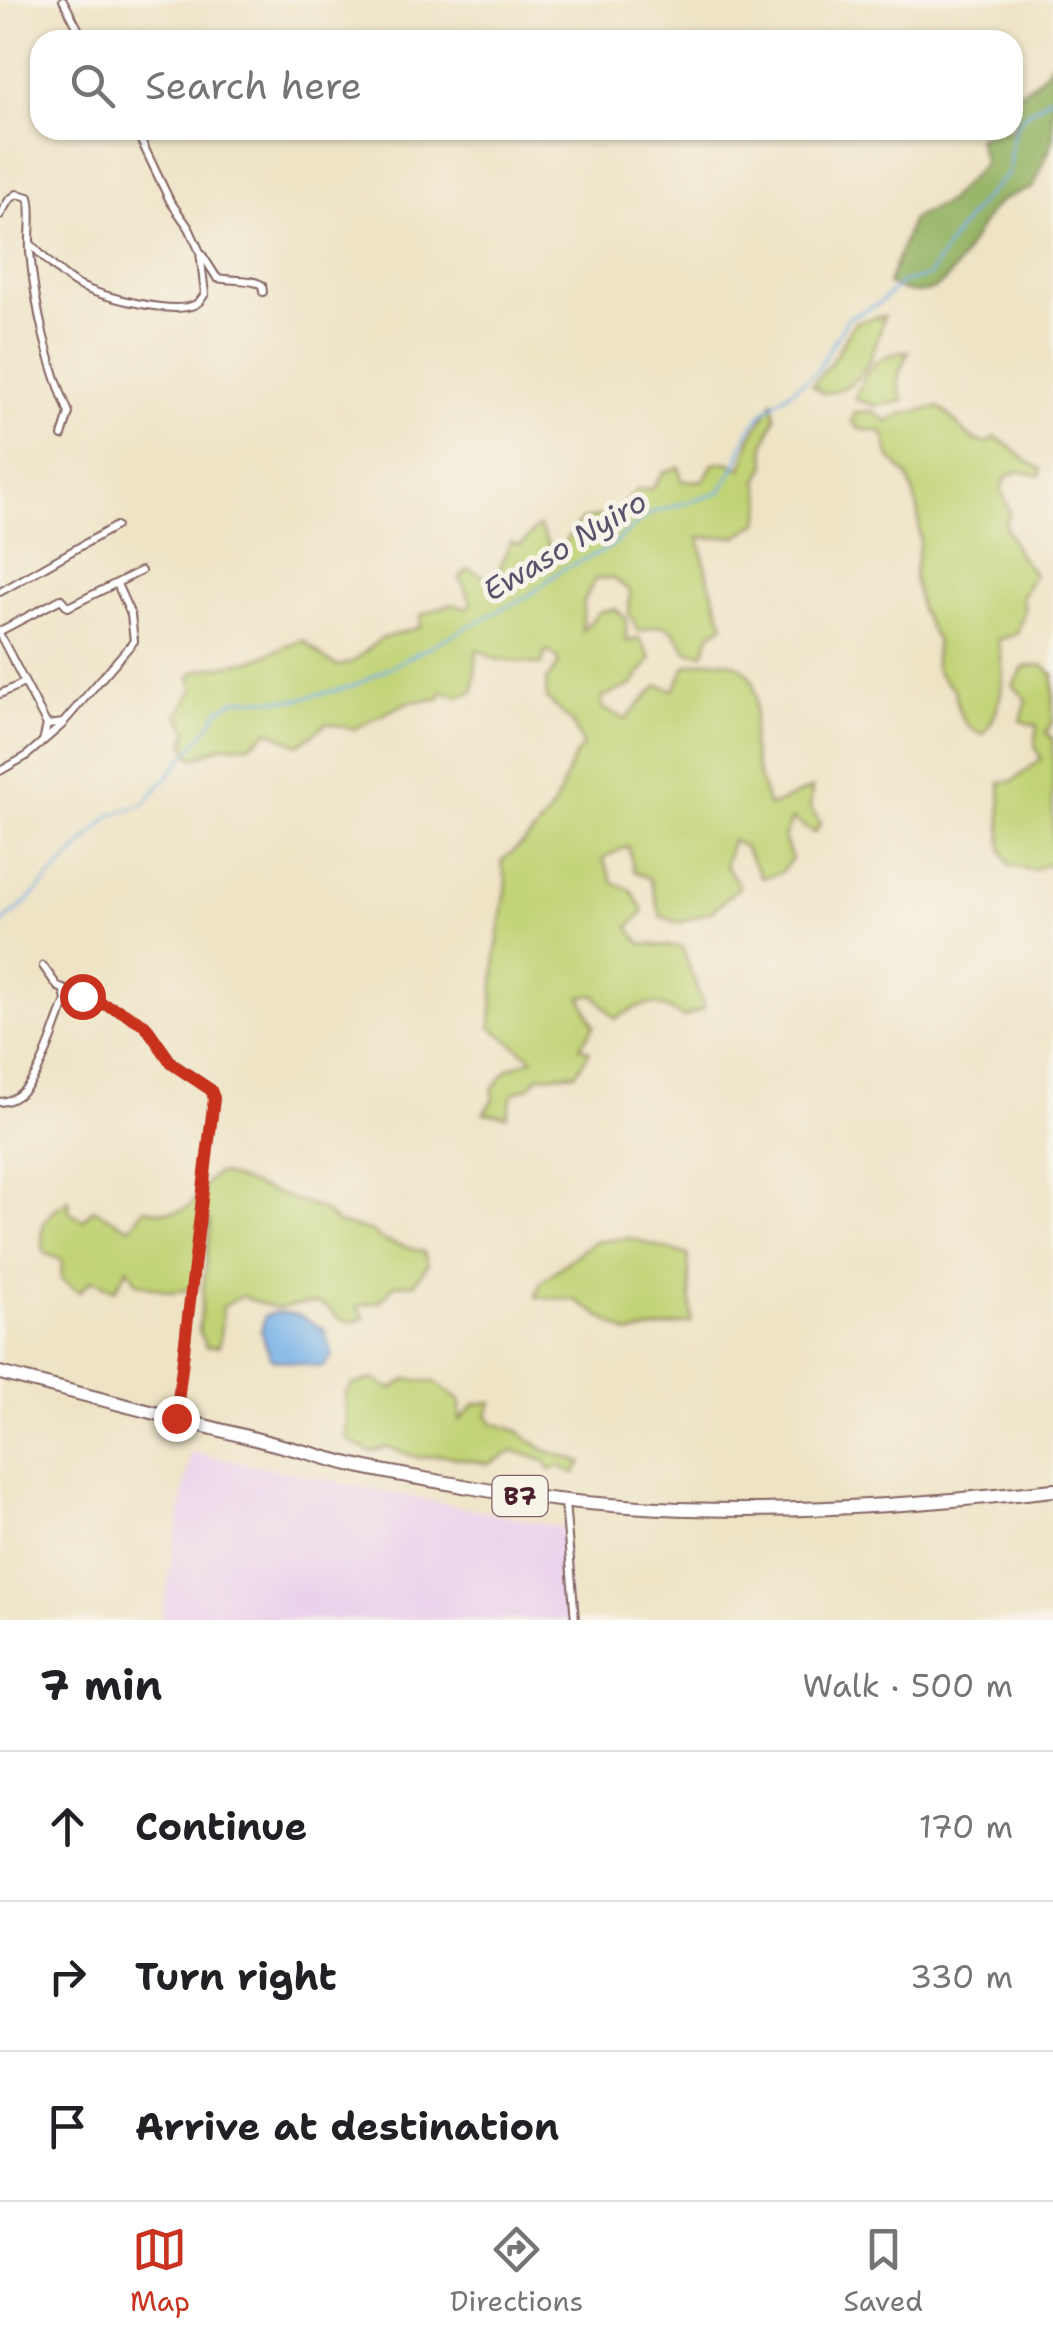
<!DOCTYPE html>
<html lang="en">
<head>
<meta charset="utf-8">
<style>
	:root { --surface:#fff; --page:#f2f2f2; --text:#202124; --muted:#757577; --line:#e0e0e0; --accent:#c8321e }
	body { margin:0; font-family:"Shantell Sans",sans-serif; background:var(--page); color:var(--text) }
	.stop { position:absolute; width:30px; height:30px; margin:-22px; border:8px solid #c8321e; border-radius:50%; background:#fff }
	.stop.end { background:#c8321e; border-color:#fff; box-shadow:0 2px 10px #0008 }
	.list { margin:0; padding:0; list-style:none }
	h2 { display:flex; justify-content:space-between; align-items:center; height:130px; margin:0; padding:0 40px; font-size:42px }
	h2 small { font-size:32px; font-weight:400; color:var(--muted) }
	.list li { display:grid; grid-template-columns:65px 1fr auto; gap:30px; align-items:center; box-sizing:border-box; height:150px; padding:0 40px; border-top:2px solid var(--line) }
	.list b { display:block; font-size:38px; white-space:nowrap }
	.list em { font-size:32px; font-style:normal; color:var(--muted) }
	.icon { flex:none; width:55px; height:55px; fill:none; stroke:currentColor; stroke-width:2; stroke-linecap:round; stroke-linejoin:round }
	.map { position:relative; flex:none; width:1053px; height:1620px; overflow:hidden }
	.search { position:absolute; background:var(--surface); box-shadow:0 2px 8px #0004; left:30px; right:30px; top:30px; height:110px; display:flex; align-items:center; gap:25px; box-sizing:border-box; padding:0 35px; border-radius:30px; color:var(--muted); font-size:38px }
	.sheet { height:580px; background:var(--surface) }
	nav { display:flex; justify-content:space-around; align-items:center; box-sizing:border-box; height:140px; border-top:2px solid var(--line); background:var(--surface); font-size:28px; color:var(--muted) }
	nav a { display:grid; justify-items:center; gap:5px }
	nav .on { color:var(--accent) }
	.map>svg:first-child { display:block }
	.built { fill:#ebd1ec }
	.green { fill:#c1d376; stroke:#867950; stroke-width:2.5 }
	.forest { fill:#98b567; stroke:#716a49; stroke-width:2.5 }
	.water { fill:#77b2e8; stroke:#60688a; stroke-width:2.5 }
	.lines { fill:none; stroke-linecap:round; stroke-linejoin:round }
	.stream { stroke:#77b2e8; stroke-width:2.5 }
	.street-casing { stroke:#836461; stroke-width:10 }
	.highway-casing { stroke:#836461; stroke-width:16 }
	.street { stroke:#fff; stroke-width:6 }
	.highway { stroke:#fff; stroke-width:12 }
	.route { stroke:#c8321e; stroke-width:12 }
	.labels { text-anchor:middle; stroke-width:10; stroke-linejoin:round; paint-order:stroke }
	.shield { fill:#f7f3e8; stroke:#7e5f64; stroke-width:2.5 }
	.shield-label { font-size:25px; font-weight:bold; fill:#4a1f2b }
	.water-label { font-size:30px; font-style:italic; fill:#5a526d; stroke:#f7f3e8 }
</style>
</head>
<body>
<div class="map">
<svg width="1053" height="1620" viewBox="0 0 1053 1620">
	<rect width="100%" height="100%" fill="#f7f3e8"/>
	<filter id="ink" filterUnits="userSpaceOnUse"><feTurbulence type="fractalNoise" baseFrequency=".01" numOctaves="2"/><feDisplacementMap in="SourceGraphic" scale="20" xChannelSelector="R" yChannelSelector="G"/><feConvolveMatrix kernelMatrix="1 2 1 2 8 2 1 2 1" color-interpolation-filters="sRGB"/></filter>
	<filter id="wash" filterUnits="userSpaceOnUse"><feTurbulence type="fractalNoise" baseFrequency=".0048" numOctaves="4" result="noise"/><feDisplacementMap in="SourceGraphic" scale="40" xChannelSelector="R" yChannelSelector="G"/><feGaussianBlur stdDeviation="2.25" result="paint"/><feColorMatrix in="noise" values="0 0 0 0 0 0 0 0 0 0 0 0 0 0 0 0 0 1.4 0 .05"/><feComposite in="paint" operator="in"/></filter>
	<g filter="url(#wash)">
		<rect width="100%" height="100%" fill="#eee3c5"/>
		<polygon class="built" points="191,1452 564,1528 571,1620 161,1620"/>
		<g class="green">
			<path d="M884 316C875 351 864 391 823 393L812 385 830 364 855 322Z"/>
			<path d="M909 351C899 371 893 379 904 401L876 406 855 399C865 367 876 355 909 351Z"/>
			<path d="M773 401 775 418 764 445 766 464 758 481 763 502 759 522 738 536 699 538 708 578 724 625 711 633 703 654 687 651C671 626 668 621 638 632L629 613 630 591 612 578 595 579 584 601 582 631 599 612 616 609 626 619V641L640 639 651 659 632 685 602 697 603 709 626 719 658 685 674 690 686 666C718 656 754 657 756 698 757 714 751 730 752 746 754 766 763 787 769 807L812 788 810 808 821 823 814 833 792 819 784 838 792 859 780 873 762 878 744 847 732 840 725 865 740 886 712 911 679 923 661 916 650 879 634 871 628 846 603 858 613 882 631 890 644 911 629 927 641 944 682 947 704 1008 683 1018C654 997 645 1002 615 1019L595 995 581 997 594 1026 580 1047 590 1051 576 1073 539 1076 529 1087 513 1093 507 1116 484 1113 494 1099 492 1089 508 1069 533 1059 491 1027 496 953 507 883 501 861C525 843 547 823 559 795 567 776 569 761 583 746L573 724 547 699 546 681 559 664 556 656 545 651 542 665 495 659 477 649 474 691 458 697 443 691 439 699 408 702 354 729 327 723 299 745 269 731 249 745 222 746 193 759C185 749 183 743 188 731L178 714 194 689 190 677 195 671 251 661 303 640 329 662 339 666 354 661 380 639 420 627 421 615 452 604 465 608 472 605 460 577 469 569 487 578 499 570 510 542 521 545 539 526 550 548 564 543 581 520 618 512 637 489H652L664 472 679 467 682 481 704 480 713 464 728 462 742 469 750 439Z"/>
			<path d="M938 407C958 418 964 443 989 443L994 437C1013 444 1021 461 1041 469L1040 476 1019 471 1007 476 1001 489 1010 512 1005 525 1017 552 1034 574 1021 598 1025 608 1017 634 998 640C1006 673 1004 707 983 735 961 726 958 711 954 689 934 674 932 665 937 642L920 609 914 577 920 541 918 508 908 477 890 458 883 432 860 429 852 422 855 412 873 411 888 422 901 414Z"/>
			<polygon points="1043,665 1053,674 1053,722 1046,732 1053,739 1053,862 1033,870 1010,866 1002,850 1000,783 1013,781 1041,759 1035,746 1037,726 1021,721 1027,700 1013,685 1024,667"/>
			<path d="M219 1173 323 1210 337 1223 370 1231 382 1240 424 1252 428 1264 415 1283 394 1285 381 1301 357 1306 365 1318C332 1331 340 1306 314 1303 303 1302 292 1307 281 1308 268 1308 253 1300 241 1296L223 1307 219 1346 206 1347 199 1332 210 1222 202 1233 196 1289 171 1292 137 1283 128 1268 115 1290 92 1280 79 1292 61 1279 62 1260 44 1253C38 1223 45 1216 69 1200V1212L83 1220 93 1209 130 1228 144 1209C154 1210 168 1213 178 1211 199 1207 200 1180 219 1173Z"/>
			<polygon points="630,1238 688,1255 692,1322 629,1334 575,1300 536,1297 541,1282 593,1242"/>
			<polygon points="374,1379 391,1389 407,1379 435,1382 460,1401 460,1420 475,1404 492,1402 487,1415 493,1423 518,1431 544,1450 582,1462 574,1474 560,1466 550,1470 545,1461 514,1451 488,1464 443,1455 419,1458 387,1447 371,1452 347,1440 345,1396 351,1385"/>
		</g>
		<path class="forest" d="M1053 60V140L1033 188C1022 192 1005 196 997 204 964 237 952 320 888 284L912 219 947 202 984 163 977 138 995 130H1013V88L1018 93C1034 85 1044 76 1053 60Z"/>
		<polygon class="water" points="276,1312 299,1315 324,1329 333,1356 323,1367 271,1359 261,1331 265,1316"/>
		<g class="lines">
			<path class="stream" d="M0 925 26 903 111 815 143 805 201 737 220 709 238 699 294 700 354 686 531 594 561 570 607 549 651 513 719 493 736 466 748 432 763 412 816 372 848 318 878 304 903 282 929 276C952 237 975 204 1009 173 1010 155 1010 133 1022 118 1031 107 1046 105 1053 92"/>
		</g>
	</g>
	<g filter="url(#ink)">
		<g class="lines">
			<g class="street-casing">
				<g id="street">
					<polyline points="63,0 84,40"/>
					<path d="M0 215 9 200 17 194 29 197C33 211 29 235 30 252 35 307 47 361 69 413L62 436"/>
					<path d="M30 243C40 254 65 279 78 285 100 296 171 315 194 305 200 303 201 299 205 294L200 252 189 228 170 201 136 130"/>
					<path d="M201 253 217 278C231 281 250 278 262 285L263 292"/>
					<polyline points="0,592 116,526"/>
					<polyline points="0,631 61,599 68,607 141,571"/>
					<polyline points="0,635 47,725 43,741"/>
					<polyline points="0,694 24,683"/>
					<polyline points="47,725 63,723 134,641 131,615 117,584"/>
					<polyline points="0,771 25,757 63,724"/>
					<polyline points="43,966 58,987 121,1011 145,1025 173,1064 211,1090 214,1098 176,1417"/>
					<path d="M0 1102C39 1100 51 1032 66 1001L64 991"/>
					<polyline points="565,1502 575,1620"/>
				</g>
			</g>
			<g class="highway-casing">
				<path id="highway" d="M0 1373 313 1454C364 1470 416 1477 469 1487 663 1522 858 1512 1053 1490"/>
			</g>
			<use href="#street" class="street"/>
			<use href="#highway" class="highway"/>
		</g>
	</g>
	<g class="lines" filter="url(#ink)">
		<polyline class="route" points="82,996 121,1011 145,1025 172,1064 211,1090 214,1098 176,1418"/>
	</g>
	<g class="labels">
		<rect class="shield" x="492.5" y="1476" width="55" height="40" rx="8"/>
		<g class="shield-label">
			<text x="520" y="1505">B7</text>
		</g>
		<g class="water-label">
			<text transform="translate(565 546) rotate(-31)" y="10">Ewaso Nyiro</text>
		</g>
	</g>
</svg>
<div class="stop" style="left:82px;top:996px"></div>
<div class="stop end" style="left:176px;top:1418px"></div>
<div class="search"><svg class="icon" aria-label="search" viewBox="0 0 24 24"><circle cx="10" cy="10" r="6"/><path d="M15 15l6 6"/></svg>Search here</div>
</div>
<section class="sheet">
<h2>7 min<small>Walk · 500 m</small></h2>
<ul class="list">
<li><svg class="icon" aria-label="ahead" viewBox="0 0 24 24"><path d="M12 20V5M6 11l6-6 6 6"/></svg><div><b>Continue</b></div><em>170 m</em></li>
<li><svg class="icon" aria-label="right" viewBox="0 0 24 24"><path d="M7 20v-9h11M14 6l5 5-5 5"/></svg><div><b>Turn right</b></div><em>330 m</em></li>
<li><svg class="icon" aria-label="arrive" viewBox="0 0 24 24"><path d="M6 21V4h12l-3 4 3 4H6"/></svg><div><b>Arrive at destination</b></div></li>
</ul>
</section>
<nav>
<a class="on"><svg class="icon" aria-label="map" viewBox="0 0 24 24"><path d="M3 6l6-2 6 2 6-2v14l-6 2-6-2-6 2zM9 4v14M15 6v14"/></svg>Map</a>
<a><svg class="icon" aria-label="directions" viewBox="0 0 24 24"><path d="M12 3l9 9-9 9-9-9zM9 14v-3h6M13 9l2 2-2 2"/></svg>Directions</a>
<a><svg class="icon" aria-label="saved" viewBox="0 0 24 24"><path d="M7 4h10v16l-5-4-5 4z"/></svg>Saved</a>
</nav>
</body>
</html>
